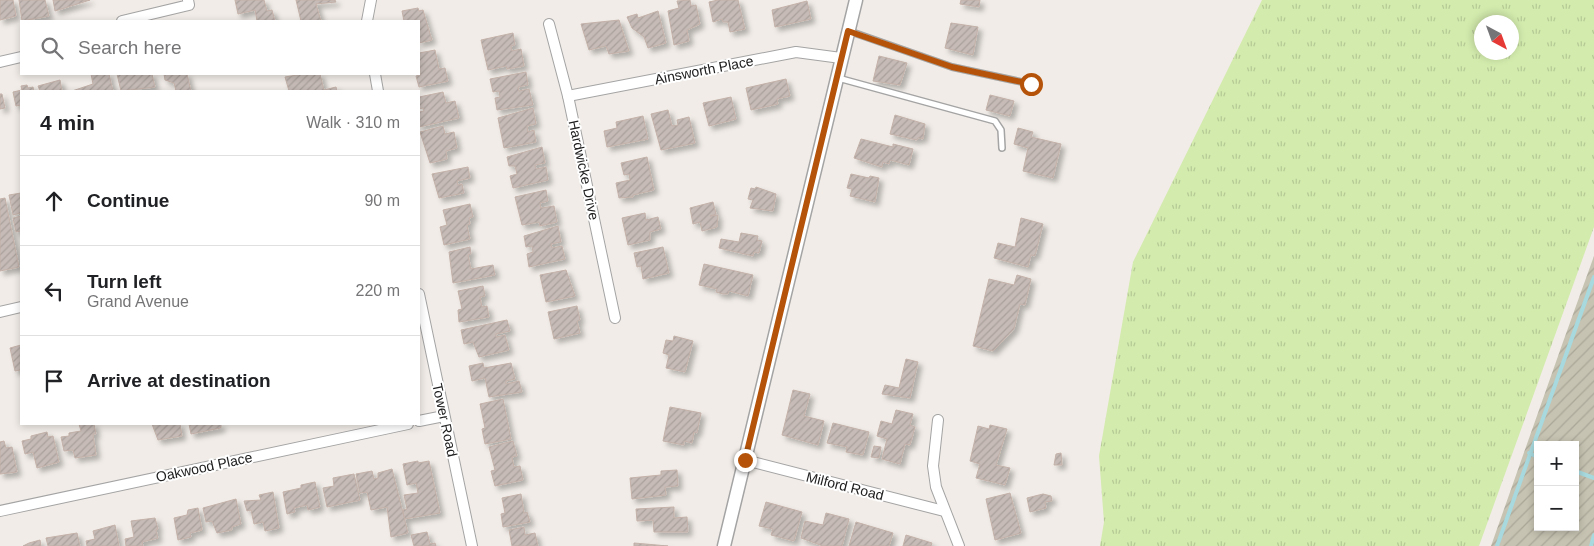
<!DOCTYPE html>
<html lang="en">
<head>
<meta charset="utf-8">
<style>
	:root { --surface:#fff; --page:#f6f6f6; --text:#202124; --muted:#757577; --line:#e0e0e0 }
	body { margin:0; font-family:Arial,sans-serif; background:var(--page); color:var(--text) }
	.controls { position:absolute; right:15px; bottom:15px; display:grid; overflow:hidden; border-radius:0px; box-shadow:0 2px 8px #0003 }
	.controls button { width:45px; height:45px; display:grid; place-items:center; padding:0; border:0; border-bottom:1px solid var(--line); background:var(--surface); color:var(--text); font:25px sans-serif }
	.compass { position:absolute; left:1474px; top:15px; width:45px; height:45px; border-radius:50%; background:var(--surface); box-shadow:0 2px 8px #0003; rotate:139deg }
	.stop { position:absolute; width:15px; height:15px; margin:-11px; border:4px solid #b45309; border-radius:50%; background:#fff }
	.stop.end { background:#b45309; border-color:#fff; box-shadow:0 1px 5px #0008 }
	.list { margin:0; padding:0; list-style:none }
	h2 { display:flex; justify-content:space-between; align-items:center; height:65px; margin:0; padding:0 20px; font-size:21px }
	h2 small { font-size:16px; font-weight:400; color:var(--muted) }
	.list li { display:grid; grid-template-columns:32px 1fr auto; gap:15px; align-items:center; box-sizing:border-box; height:90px; padding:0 20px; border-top:1px solid var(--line) }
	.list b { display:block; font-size:19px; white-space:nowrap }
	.list p { margin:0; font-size:16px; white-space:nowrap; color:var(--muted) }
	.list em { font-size:16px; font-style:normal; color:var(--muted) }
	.icon { flex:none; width:28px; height:28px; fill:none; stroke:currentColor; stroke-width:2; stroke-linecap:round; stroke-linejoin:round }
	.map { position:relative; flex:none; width:1594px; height:546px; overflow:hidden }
	.search { position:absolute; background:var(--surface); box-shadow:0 2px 8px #0003; left:20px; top:20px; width:400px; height:55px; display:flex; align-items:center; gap:12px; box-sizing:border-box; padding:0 18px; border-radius:0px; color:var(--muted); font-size:19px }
	.panel { position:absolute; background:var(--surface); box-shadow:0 2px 8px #0003; left:20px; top:90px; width:400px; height:335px; border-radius:0px }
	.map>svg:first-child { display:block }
	.construction { fill:url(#construction-furrows); fill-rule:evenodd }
	.grass { fill:url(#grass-tufts); fill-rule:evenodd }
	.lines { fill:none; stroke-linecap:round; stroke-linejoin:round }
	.stream { stroke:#a7d9de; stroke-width:4 }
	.building { fill:url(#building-hatch); stroke:#c3b1a9; filter:url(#shadow) }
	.service-casing { stroke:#a4a4a4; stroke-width:8 }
	.minor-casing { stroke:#a4a4a4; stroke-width:12 }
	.tertiary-casing { stroke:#a4a4a4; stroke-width:15 }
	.service { stroke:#fff; stroke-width:5 }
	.minor { stroke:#fff; stroke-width:10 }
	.tertiary { stroke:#fff; stroke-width:12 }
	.route { stroke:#b45309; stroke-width:6 }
	.labels { text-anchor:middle; stroke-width:4; stroke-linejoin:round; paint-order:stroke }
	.street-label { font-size:14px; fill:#202020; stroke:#fff }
</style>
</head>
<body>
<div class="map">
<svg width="1594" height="546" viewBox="0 0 1594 546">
	<defs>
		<pattern id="construction-furrows" width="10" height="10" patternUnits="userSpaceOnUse" patternTransform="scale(1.25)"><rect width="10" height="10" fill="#c6c3b2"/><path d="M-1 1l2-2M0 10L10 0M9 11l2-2" fill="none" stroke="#aaa799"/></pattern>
		<pattern id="grass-tufts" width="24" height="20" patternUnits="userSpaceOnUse" patternTransform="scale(1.25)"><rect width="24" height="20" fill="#d3ebad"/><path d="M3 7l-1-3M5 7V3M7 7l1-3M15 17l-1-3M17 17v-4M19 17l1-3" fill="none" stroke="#b5c995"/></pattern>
		<pattern id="building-hatch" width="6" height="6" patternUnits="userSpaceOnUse" patternTransform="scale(1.25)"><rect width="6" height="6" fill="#c6bbb6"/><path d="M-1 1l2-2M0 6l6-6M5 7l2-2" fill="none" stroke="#aaa09c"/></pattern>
		<filter id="shadow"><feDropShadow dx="4" dy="4" stdDeviation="2.5" flood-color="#0004"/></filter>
	</defs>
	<rect width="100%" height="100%" fill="#f1ece7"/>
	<path class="construction" d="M1594 256V546H1491L1563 342ZM1538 445H1575V527H1538Z"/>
	<path class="grass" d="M1262 0H1594V227L1479 546H1100L1104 522 1099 456 1133 262ZM1482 22H1512V52H1482Z"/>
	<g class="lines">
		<g class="stream">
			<polyline points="1529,453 1538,457"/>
			<polyline points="1575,471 1594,478"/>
			<polyline points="1497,546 1594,277"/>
			<polyline points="1591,546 1594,535"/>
		</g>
	</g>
	<g class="building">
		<polygon points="13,0 16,16 0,20 0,0"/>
		<polygon points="19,0 45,0 49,16 22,21"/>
		<polygon points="53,0 90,0 55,11"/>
		<polygon points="235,0 264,0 267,11 272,10 275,21 257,21 255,10 238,14"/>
		<polygon points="296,0 335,0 336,2 316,4 321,21 301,21"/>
		<polygon points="690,0 691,6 696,5 700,24 687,30 689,41 674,45 668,11 679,8 677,1"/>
		<polygon points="718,0 738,0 745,29 730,32 728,22 723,22 722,19 713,22 709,2"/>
		<polygon points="961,0 980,0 979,7 960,4"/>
		<polygon points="807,1 811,19 775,27 772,10"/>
		<polygon points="418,8 419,11 423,10 432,40 419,43 419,21 404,21 402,11"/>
		<polygon points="658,11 666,43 648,48 644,37 632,28 627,17 637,14 638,18"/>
		<polygon points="619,20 629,51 609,54 606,46 589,50 581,24"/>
		<polygon points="951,23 978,27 973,55 945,48"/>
		<polygon points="513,33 515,45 511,46 512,51 521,49 524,66 507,69 506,66 488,70 481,40"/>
		<polygon points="435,50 439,69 445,68 448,81 419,87 416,76 420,75 419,53"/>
		<polygon points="879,56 907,63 900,85 873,81"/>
		<polygon points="526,72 528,85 518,87 519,91 529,89 533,105 497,110 495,98 500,97 499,91 493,92 490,79"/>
		<polygon points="91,74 109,74 113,91 72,91 93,84"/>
		<polygon points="117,74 152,74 155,87 121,91"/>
		<polygon points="164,74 187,74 191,91 176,91 174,83 165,80"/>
		<polygon points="303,74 320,74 324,90 336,87 337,91 289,91 285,77"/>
		<polygon points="786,79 790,96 777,99 778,104 751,110 746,88"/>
		<polygon points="60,80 62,91 40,91 38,86"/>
		<polygon points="27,85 28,88 33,87 34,91 21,91 21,105 16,106 13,92 22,90 21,86"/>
		<polygon points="443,92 446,103 455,101 459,118 419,127 419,112 424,111 423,108 419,109 419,97"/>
		<polygon points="0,94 2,94 5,108 0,109"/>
		<polygon points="990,95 1014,101 1010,116 986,110"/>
		<polygon points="731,97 736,119 709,126 703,103"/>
		<polygon points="533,108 536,124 527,126 528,132 534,130 536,142 504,148 498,118"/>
		<polygon points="668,110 672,126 678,125 677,120 689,117 695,143 661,150 651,114"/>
		<polygon points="895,115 925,124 923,139 918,138 917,140 890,134"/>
		<polygon points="643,116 648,139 607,147 604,131 617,128 616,122"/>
		<polygon points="443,126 445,134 454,132 457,148 446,151 447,159 430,163 420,132"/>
		<polygon points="1018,128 1033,132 1031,137 1061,144 1053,178 1023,171 1028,148 1014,144"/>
		<polygon points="861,139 893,147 893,144 913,149 909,165 890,160 889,164 883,162 882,167 854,158"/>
		<polygon points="542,147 545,163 535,165 536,169 546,167 548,180 513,188 510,176 517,174 515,166 509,166 507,157"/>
		<polygon points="647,157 654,190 633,195 633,197 619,198 616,183 630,180 629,174 624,175 621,163"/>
		<polygon points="468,167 470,178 457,181 458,185 462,184 464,193 439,198 432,174"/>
		<polygon points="851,174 869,178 870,176 879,178 875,202 850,196 852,189 847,188"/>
		<polygon points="756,187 776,194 773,211 750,208 753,200 748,199 751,188 755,189"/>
		<polygon points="546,190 548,201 540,203 541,208 554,206 557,222 540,226 539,222 522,225 515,197"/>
		<polygon points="21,193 21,213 13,215 9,195"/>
		<polygon points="5,198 19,267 0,271 0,199"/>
		<polygon points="713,202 716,214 710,216 718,215 717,227 702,231 700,222 693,224 690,208"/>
		<polygon points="470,204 473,217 469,218 470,224 467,225 470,239 444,245 440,227 447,225 443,210"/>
		<polygon points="645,213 646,220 658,217 661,229 650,232 650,240 628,245 622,218"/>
		<polygon points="21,216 21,231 16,232 13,218"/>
		<polygon points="1021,218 1043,224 1035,256 1031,255 1028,267 994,258 998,243 1015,247"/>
		<polygon points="558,226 561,242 551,244 552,248 562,246 565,259 529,267 527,254 533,252 532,246 526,247 524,236"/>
		<polygon points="741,233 758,236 757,240 762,241 759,253 754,252 753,256 719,248 721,239 739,242"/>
		<polygon points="470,247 471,254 468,255 471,269 493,265 495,275 453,283 449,252"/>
		<polygon points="663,247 669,273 643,279 641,266 637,267 634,253"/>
		<polygon points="704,264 753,275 748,296 729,291 728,294 723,294 716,292 717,289 699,285"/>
		<polygon points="566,270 575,296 546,302 540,275"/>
		<polygon points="1017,275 1031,279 1025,305 1020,304 1014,329 993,351 973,346 989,279 1014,285"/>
		<polygon points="483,286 485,296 480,297 482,307 487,306 489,317 459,322 458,310 462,309 458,291"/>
		<polygon points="577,306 580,320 577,321 580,333 554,339 548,312"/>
		<polygon points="507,320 510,331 496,334 496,337 505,335 509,350 479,357 473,342 464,344 461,330"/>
		<polygon points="674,336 693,341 685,372 666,368 669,355 663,353 666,340 673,341"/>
		<polygon points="21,345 21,370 15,371 10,348"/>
		<polygon points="906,359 918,362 910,398 882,394 885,385 899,388"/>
		<polygon points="483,363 484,368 511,363 515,379 506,381 506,384 519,381 522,392 489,397 485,378 472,381 469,366"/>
		<polygon points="793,390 810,394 804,416 824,421 818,445 782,435"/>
		<polygon points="503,399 511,439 485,444 482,429 485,428 480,404"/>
		<polygon points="670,407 701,413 697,433 694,432 692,443 684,441 684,445 663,441"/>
		<polygon points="896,410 913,414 910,425 915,427 910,445 905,444 900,464 882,459 887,439 877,436 881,421 892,424"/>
		<polygon points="833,423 869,432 863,455 846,452 847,447 827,443"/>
		<polygon points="79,424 94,424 96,434 93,434 96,455 75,458 73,450 64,451 61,437 69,436 69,433 81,431"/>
		<polygon points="152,424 180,424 182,436 158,440"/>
		<polygon points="189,424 221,424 221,428 191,434"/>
		<polygon points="990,425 1007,429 996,465 1010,468 1005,485 976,478 980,464 970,461 978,426 989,429"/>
		<polygon points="47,432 48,437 53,436 59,462 37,468 33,452 25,454 22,441 31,439 31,436"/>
		<polygon points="4,441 6,448 12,447 17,472 0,474 0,442"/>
		<polygon points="513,441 517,456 512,457 514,467 520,466 523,480 495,486 491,471 495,470 489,447"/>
		<polygon points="874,446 881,447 879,458 871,457"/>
		<polygon points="1061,453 1062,465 1054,465 1056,454"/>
		<polygon points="418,461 418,463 429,461 440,513 404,519 403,510 407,509 404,495 418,493 416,483 407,485 403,464"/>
		<polygon points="392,469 408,533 391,537 387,507 371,510 367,492 360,493 356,474 372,471 374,479 378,478 378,473"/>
		<polygon points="677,470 678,486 665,487 666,495 632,499 630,478 661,475 661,471"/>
		<polygon points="354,474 360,500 327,507 323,488 334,486 333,478"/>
		<polygon points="315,482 320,507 308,510 307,505 294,508 295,512 287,514 283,492 301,488 301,485"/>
		<polygon points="273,492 279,528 265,531 263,522 254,524 251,510 247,511 244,501 261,500 259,495"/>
		<polygon points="1010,493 1021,533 995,540 986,499"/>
		<polygon points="521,494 524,513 527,512 530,522 503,527 501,514 505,513 502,498"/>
		<polygon points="1043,494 1051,496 1052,501 1045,502 1046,508 1030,512 1027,498"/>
		<polygon points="236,499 241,524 232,527 232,530 217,533 212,521 206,522 203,508"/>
		<polygon points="766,502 802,512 794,541 771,535 773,529 759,526"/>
		<polygon points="674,507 674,518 687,517 688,532 654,532 653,520 637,521 636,509"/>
		<polygon points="198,508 202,530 190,533 191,537 178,540 174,518 187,515 188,510"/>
		<polygon points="826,513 849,519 842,546 823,546 801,538 805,521 823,525"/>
		<polygon points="155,518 158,529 156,530 158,538 142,542 143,546 126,546 125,539 134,537 131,521"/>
		<polygon points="856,522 893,533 889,546 849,546"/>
		<polygon points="115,525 119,546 87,546 86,541 95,539 93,531"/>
		<polygon points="524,527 525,535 535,533 538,546 512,546 509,530"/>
		<polygon points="427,532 430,544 435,543 436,546 414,546 411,535"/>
		<polygon points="77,533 80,546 48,546 46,538"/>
		<polygon points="906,535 932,543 931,546 903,546"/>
		<polygon points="40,540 41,546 23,546 29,543"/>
		<polygon points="634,543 668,546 634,546"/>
	</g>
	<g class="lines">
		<g class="service-casing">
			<g id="service">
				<polyline points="849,31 952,67 1031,84"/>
				<polyline points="838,78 995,121 1001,130 1002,148"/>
			</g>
		</g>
		<g class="minor-casing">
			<g id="minor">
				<polyline points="122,21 189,5 188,0"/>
				<polyline points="367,21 371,0"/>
				<polyline points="549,24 568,96 615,318"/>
				<polyline points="0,62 21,57"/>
				<polyline points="375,74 378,91"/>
				<polyline points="568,96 796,52 841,58"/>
				<polyline points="419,294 472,546"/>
				<polyline points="0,312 21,307"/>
				<polyline points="938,420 933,466 936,487 959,546"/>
				<polyline points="419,421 444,416"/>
				<polyline points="745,460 944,511"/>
				<polyline points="0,511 408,424"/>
			</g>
		</g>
		<g class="tertiary-casing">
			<polyline id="tertiary" points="724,546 856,0"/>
		</g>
		<use href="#service" class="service"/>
		<use href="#minor" class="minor"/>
		<use href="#tertiary" class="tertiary"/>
	</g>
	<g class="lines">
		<polyline class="route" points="745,460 848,31 952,67 1031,84"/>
	</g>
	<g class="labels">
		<g class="street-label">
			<text transform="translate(704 70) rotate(-11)" y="5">Ainsworth Place</text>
			<text transform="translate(584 170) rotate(78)" y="5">Hardwicke Drive</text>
			<text transform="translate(445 420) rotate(78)" y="5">Tower Road</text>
			<text transform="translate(204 467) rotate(-12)" y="5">Oakwood Place</text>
			<text transform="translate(845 486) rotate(14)" y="5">Milford Road</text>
		</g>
	</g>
</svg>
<div class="controls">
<button>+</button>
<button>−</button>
</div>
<svg class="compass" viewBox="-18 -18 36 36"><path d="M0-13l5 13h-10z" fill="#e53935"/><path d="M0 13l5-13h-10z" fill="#757577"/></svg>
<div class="stop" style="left:1031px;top:84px"></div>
<div class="stop end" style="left:745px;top:460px"></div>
<div class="search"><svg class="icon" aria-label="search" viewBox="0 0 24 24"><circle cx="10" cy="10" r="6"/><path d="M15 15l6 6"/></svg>Search here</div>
<section class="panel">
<h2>4 min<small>Walk · 310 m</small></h2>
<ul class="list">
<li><svg class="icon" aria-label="ahead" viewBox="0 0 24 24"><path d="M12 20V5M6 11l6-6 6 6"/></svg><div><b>Continue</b></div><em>90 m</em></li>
<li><svg class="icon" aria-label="left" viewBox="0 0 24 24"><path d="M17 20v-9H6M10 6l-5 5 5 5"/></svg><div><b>Turn left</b><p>Grand Avenue</p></div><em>220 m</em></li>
<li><svg class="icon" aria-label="arrive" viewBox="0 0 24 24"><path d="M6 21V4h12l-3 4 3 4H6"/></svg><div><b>Arrive at destination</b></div></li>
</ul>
</section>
</div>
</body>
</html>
